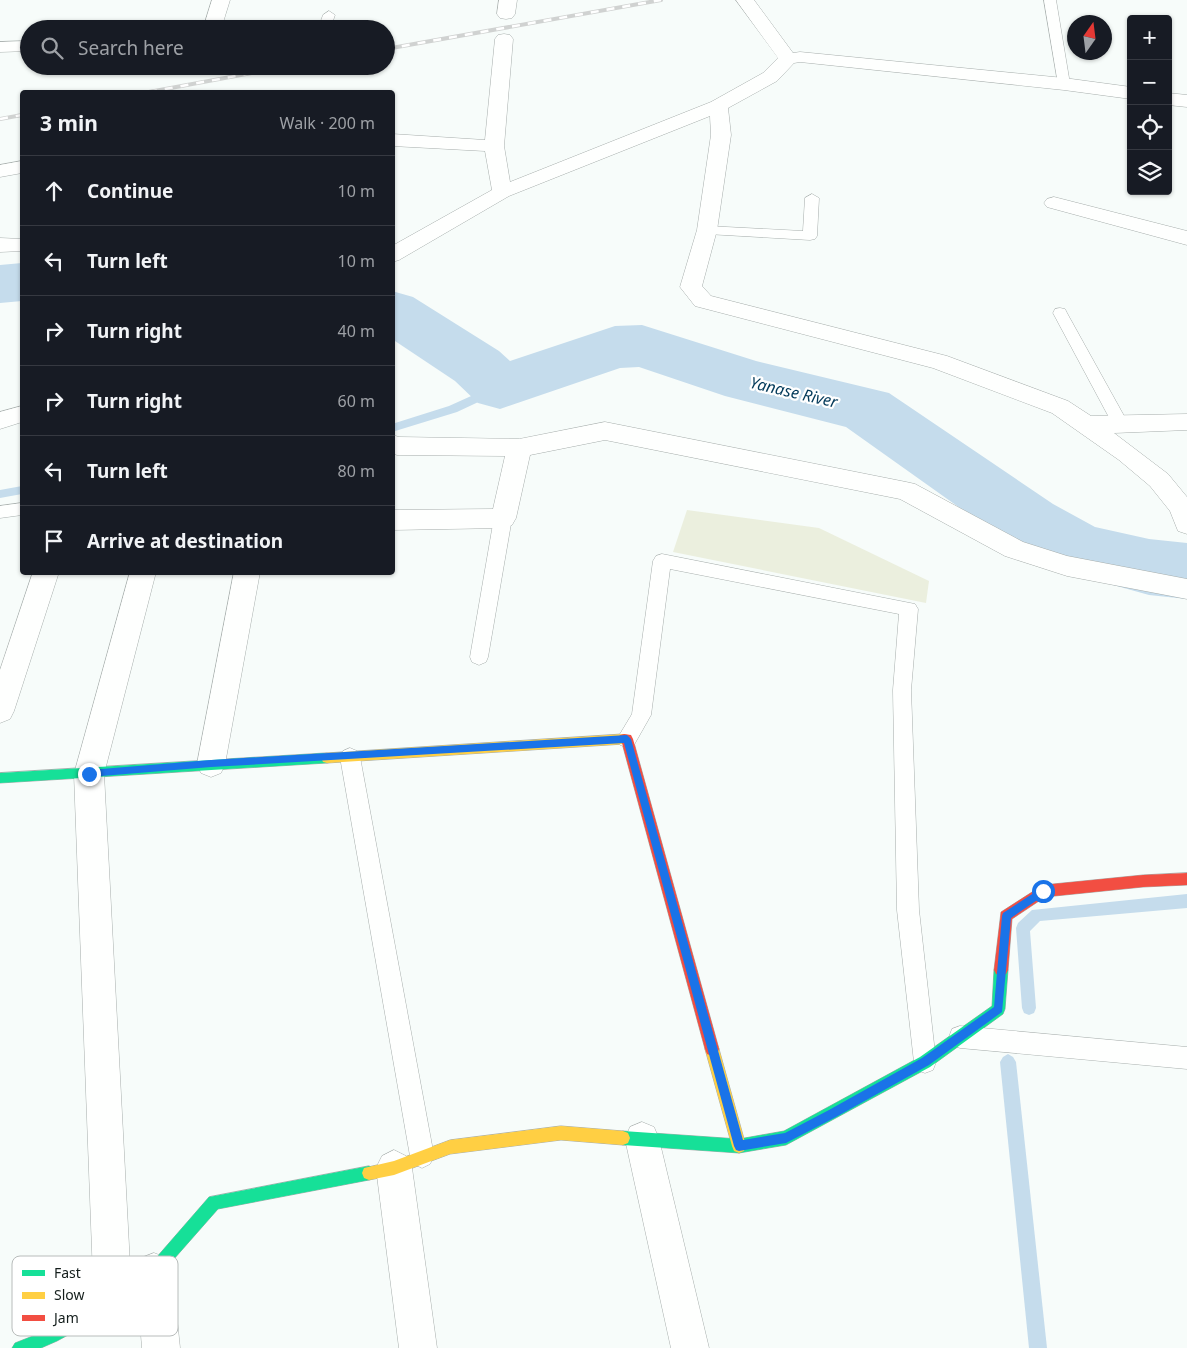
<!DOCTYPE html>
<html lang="en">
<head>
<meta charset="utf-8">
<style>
	:root { --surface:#171b24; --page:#20242c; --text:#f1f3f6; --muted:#9ea1a6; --line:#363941 }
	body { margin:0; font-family:"Noto Sans",sans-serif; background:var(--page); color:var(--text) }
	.controls { position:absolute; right:15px; top:15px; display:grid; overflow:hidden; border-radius:5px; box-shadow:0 1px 4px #0004 }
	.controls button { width:45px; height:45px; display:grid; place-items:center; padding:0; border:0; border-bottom:1px solid var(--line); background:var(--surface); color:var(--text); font:25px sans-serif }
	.compass { position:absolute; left:1067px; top:15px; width:45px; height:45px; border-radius:50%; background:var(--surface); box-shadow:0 1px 4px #0004; rotate:14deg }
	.stop { position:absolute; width:15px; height:15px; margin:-11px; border:4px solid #1a73e8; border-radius:50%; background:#fff }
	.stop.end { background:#1a73e8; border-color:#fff; box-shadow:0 1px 5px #0008 }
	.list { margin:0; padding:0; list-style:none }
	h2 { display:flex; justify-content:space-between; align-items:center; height:65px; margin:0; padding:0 20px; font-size:21px }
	h2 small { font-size:16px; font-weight:400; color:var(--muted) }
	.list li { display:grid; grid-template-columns:32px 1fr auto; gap:15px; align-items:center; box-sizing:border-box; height:70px; padding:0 20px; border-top:1px solid var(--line) }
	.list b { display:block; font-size:19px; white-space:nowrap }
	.list em { font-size:16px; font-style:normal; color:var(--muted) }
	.icon { flex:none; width:28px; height:28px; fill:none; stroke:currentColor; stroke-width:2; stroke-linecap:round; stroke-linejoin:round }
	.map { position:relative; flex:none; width:1187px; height:1348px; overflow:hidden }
	.search { position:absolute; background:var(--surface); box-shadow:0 1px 4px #0004; left:20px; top:20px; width:375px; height:55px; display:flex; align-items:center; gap:12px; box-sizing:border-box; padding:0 18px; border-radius:28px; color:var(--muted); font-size:19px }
	.panel { position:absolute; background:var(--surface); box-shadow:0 1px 4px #0004; left:20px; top:90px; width:375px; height:485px; border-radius:5px }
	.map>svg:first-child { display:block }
	.green { fill:#ebefde }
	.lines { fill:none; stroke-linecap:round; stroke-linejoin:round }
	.stream { fill:#c5dcec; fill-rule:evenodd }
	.river { fill:#c5dcec; fill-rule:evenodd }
	.lane-casing { stroke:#a7aeac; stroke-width:1 }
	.street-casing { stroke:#a7aeac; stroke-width:1 }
	.fast-casing { stroke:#a7aeac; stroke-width:1 }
	.slow-casing { stroke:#a7aeac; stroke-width:1 }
	.jam-casing { stroke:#a7aeac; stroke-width:1 }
	.lane { fill:#fefffe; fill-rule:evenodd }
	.street { fill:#fefffe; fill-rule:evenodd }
	.fast { fill:#16e098; fill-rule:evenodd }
	.slow { fill:#ffcf43; fill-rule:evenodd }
	.jam { fill:#f24e42; fill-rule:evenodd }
	.rail-casing { stroke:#d0d2d1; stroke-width:4 }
	.rail { stroke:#fff; stroke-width:2.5; stroke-dasharray:8; stroke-linecap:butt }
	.route { fill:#1a73e8 }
	.labels { text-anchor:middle; stroke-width:4.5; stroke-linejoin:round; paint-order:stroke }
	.water-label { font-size:16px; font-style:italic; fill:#033a5a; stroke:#fff }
	.key { fill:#fff; stroke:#b8bcbb; stroke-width:1 }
	.key-label { font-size:14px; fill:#141e1c }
</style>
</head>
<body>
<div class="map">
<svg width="1187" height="1348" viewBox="0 0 1187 1348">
	<rect width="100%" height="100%" fill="#f7fcfa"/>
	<polygon class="green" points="687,510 819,528 929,581 926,603 673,552"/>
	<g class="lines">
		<g class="stream">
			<polygon points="500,383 504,384 505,387 504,390 457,412 392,432 392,424 449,406"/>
			<polygon points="22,486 22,494 0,498 0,490"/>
			<polygon points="1187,894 1187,908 1040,921 1030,931 1036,1008 1034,1013 1029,1015 1024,1013 1022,1008 1016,928 1018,923 1032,910"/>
			<polygon points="1008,1054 1013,1057 1016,1062 1047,1348 1029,1348 1000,1062 1003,1057"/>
		</g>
		<g class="river">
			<polygon points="22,263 22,301 0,303 0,265"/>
			<polygon points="392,291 413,297 499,351 510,361 615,326 642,325 756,361 889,393 1053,504 1095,527 1149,539 1187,543 1187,599 1149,595 1052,568 1005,540 846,427 725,396 639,367 620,368 500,409 478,403 455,381 392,339"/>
		</g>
		<g class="lane-casing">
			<g id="lane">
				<polygon points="1044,0 1056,0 1070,84 1068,87 1060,87 1058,84"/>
				<polygon points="329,11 335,15 330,29 318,29 323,15"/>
				<polygon points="812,194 819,198 817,236 815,239 810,240 707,234 702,233 700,230 702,227 707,226 803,231 805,198"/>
				<polygon points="1060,308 1065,309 1067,313 1128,423 1126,427 1120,429 1114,427 1112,423 1053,313 1055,309"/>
				<polygon points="22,503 22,515 0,518 0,506"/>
				<polygon points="503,512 509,513 512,518 488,657 486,662 479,665 472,662 470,657 494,518 497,513"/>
				<polygon points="662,554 915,604 918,609 911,690 919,910 936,1062 933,1070 925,1073 917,1070 914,1062 897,910 893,690 899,614 670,569 651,715 634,745 627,747 620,745 617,739 632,714 653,561 656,556"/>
				<polygon points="350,748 357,751 360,757 434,1156 430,1164 422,1168 414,1164 410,1156 340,757 343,751"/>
				<polygon points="960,1026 1187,1047 1187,1069 960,1048 952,1045 949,1037 952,1029"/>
			</g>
		</g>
		<g class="street-casing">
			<g id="street">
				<polygon points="212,0 230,0 221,29 203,29"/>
				<polygon points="499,0 517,0 515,14 512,18 506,19 500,18 497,14"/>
				<polygon points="736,0 754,0 793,53 800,52 1064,78 1131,87 1131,99 1064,90 800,62 794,63 777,81 728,108 731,135 717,230 702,286 711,296 947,356 1068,401 1091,416 1187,414 1187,430 1114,433 1168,474 1187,497 1187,534 1178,531 1170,511 1150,486 1119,460 1052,413 933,368 695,306 680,287 697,230 711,135 710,116 509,196 399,260 392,262 392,246 492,190 485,151 392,146 392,134 485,140 495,39 498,35 504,34 510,35 513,39 504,146 510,182 711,102 763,73 778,58"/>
				<polygon points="29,41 29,51 0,52 0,42"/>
				<polygon points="1168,93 1187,95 1187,107 1168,105"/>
				<polygon points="22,161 22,173 0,177 0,165"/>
				<polygon points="1054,197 1187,231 1187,245 1047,207 1044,203 1047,199"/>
				<polygon points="0,238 22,239 22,251 0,252"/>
				<polygon points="22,406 22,422 0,429 0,412"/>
				<polygon points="605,422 906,482 915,484 1023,542 1067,556 1187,579 1187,599 1067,576 1005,556 900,499 605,440 530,455 516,518 512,525 503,528 392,530 392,510 493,509 505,456 397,455 392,453 392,435 399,437 519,439"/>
				<polygon points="33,572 59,572 14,711 10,719 0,723 0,670"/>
				<polygon points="130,572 156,572 104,774 132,1303 126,1316 113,1322 100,1316 94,1303 74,774"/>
				<polygon points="234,572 260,572 225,764 221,773 211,777 201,773 197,764"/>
				<polygon points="642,1122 654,1127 659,1139 709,1348 671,1348 625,1139 630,1127"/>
				<polygon points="394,1150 406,1156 412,1168 437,1348 399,1348 376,1168 382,1156"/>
				<polygon points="154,1253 167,1258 172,1271 180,1348 142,1348 136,1271 141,1258"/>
			</g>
		</g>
		<g class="fast-casing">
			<g id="fast">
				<polygon points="327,753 331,754 333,758 331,762 327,763 0,783 0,773"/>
				<polygon points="1001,964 1006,966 1008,970 1005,1009 1003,1014 930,1067 786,1145 739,1153 623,1145 618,1143 616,1138 618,1133 623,1131 739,1139 784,1131 920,1057 992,1006 994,970 996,966"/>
				<polygon points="369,1166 374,1168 376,1173 374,1178 369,1180 218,1209 159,1276 118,1308 57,1341 41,1348 12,1348 15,1343 48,1330 108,1298 149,1266 209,1197"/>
			</g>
		</g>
		<g class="slow-casing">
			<g id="slow">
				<polygon points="624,734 628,735 630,739 628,743 624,744 327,763 323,762 321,758 323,754 327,753"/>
				<polygon points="712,1042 717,1044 719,1049 746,1146 744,1151 739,1153 734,1151 732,1146 705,1049 707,1044"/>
				<polygon points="561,1126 623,1131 628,1133 630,1138 628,1143 623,1145 561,1140 450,1154 394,1175 369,1180 364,1178 362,1173 364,1168 394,1161 450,1140"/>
			</g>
		</g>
		<g class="jam-casing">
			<g id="jam">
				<polygon points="624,734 631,735 633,739 719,1049 717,1054 712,1056 707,1054 705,1049 622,743 618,739 620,735"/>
				<polygon points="1187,873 1187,885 1143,887 1045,897 1012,919 1008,970 1006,974 1001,976 996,974 994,970 1001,912 1043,885 1143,875"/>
			</g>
		</g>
		<use href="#lane" class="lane"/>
		<use href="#street" class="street"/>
		<use href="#fast" class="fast"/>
		<use href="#slow" class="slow"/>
		<use href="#jam" class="jam"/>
		<g class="rail-casing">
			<g id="rail">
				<polyline points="386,49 661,0"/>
				<polyline points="149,92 290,66"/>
				<polyline points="0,119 22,115"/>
			</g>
		</g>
		<use href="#rail" class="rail"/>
	</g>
	<polygon class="route" points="627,735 631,739 743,1140 785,1133 829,1110 922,1058 994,1007 1002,916 1003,913 1043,887 1048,891 1046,894 1011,918 1002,1012 929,1065 836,1117 786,1143 739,1151 736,1150 734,1146 624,743 211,767 89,777 85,774 89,770 211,760"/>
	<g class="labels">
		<g class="water-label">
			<text transform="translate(794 392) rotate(13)" y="6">Yanase River</text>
		</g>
	</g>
	<rect x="12" y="1256" width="166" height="80" rx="8" class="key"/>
	<rect x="22" y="1270" width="23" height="6" fill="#16e098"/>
	<rect x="22" y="1292" width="23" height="7" fill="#ffcf43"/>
	<rect x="22" y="1315" width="23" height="6" fill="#f24e42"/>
	<g class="key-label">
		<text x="54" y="1278">Fast</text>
		<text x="54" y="1300">Slow</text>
		<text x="54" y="1323">Jam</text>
	</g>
</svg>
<div class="controls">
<button>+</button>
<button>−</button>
<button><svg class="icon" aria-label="locate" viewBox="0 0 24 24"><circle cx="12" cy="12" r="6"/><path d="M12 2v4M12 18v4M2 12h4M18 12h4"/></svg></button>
<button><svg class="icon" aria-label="layers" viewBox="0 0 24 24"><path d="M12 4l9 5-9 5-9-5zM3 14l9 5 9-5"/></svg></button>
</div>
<svg class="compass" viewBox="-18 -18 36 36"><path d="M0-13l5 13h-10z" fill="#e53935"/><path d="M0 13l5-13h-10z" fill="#9ea1a6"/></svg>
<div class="stop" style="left:1043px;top:891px"></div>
<div class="stop end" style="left:89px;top:774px"></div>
<div class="search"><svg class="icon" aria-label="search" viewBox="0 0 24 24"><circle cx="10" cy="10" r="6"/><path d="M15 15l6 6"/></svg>Search here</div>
<section class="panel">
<h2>3 min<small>Walk · 200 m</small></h2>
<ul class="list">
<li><svg class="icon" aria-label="ahead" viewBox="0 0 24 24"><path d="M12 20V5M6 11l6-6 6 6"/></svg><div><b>Continue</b></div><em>10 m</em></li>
<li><svg class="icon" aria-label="left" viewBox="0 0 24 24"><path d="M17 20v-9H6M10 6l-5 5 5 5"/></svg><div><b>Turn left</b></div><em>10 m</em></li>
<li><svg class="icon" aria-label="right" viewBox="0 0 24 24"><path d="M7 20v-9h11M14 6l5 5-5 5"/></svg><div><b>Turn right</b></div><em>40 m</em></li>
<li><svg class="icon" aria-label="right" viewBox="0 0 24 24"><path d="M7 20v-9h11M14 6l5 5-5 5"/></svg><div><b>Turn right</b></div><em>60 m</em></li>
<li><svg class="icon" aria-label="left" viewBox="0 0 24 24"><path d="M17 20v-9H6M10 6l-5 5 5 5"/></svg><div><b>Turn left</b></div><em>80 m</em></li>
<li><svg class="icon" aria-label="arrive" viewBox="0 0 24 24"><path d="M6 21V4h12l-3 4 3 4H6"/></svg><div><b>Arrive at destination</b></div></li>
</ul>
</section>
</div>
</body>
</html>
